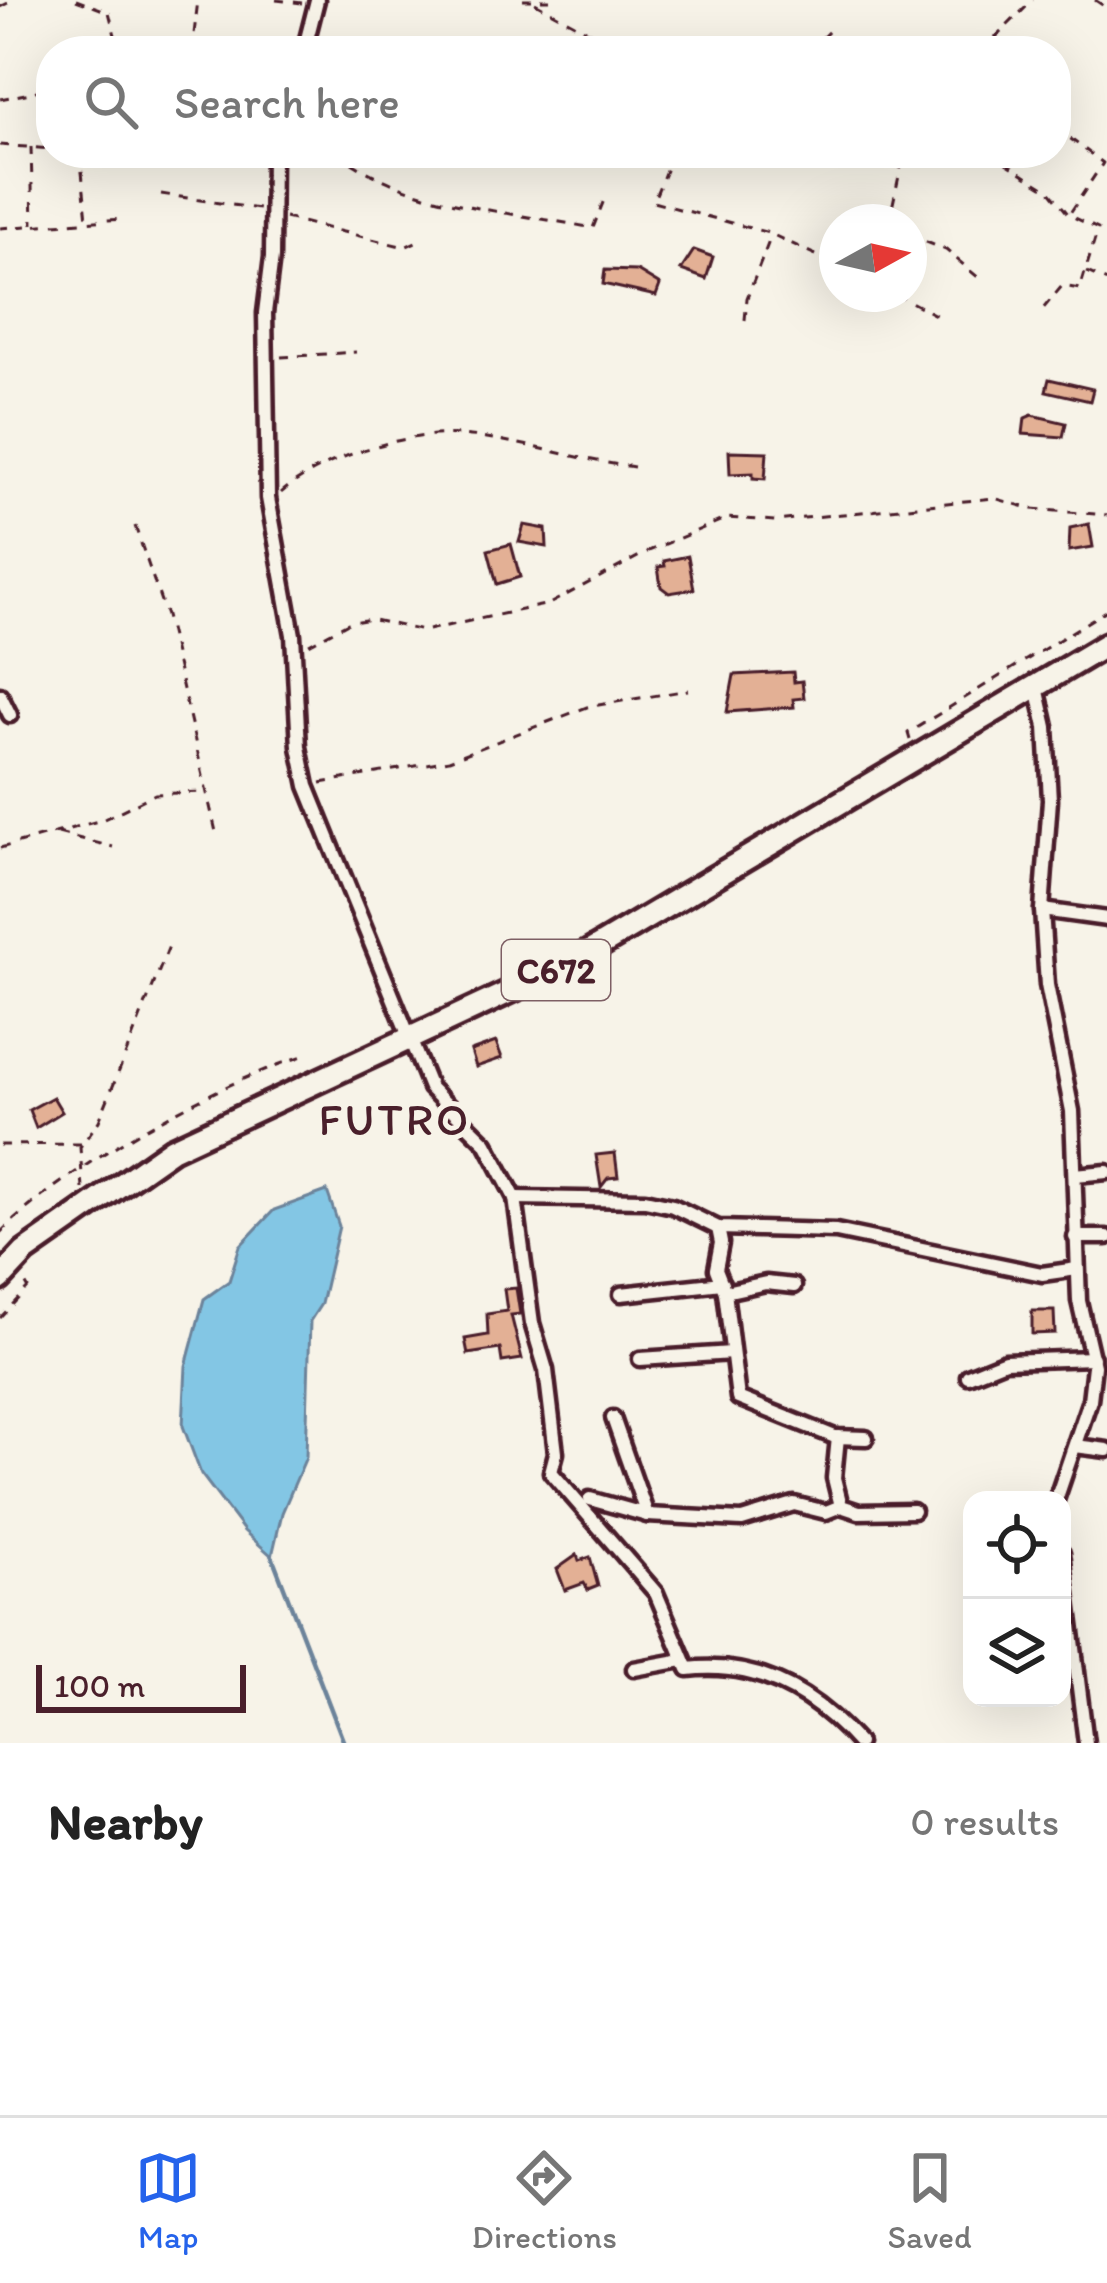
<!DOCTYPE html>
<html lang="en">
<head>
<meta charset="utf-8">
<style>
	:root { --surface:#fff; --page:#f6f6f6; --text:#222; --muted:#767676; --line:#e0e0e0; --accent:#2563eb }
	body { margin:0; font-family:Itim,sans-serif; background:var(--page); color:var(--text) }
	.controls { position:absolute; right:36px; bottom:36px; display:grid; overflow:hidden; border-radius:24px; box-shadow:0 12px 48px #0002 }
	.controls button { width:108px; height:108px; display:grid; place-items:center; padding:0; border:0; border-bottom:3px solid var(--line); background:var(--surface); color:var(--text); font:60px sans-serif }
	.compass { position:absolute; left:819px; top:204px; width:108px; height:108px; border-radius:50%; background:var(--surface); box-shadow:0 12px 48px #0002; rotate:82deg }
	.scale { position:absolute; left:36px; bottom:30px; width:210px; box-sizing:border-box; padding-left:12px; border:6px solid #4a1f2b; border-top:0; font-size:33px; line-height:42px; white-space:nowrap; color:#4a1f2b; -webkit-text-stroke:9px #f7f3e8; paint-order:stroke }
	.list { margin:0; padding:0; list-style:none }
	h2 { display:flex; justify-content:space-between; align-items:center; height:156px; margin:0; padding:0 48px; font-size:51px }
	h2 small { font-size:39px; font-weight:400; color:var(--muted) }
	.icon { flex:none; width:66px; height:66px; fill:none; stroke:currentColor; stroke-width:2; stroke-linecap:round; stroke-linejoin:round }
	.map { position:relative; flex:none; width:1107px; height:1743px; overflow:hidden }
	.search { position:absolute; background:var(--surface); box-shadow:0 12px 48px #0002; left:36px; right:36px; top:36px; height:132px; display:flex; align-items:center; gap:30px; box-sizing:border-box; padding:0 42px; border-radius:48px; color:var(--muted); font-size:45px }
	.sheet { height:372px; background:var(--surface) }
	nav { display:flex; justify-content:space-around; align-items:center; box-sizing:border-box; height:168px; border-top:3px solid var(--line); background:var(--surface); font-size:33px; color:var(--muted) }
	nav a { display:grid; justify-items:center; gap:6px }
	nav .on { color:var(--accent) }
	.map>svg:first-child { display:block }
	.water { fill:#83c6e4; stroke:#6c839a; stroke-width:3 }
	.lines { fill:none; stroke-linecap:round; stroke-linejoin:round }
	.stream { stroke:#6c839a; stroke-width:4.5 }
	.building { fill:#e3b095; stroke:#4a1f2b; stroke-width:3 }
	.street-casing { stroke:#4a1f2b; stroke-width:21 }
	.primary-casing { stroke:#4a1f2b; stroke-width:30 }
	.path { stroke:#4a1f2b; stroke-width:3; stroke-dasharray:9 9; stroke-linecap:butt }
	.street { stroke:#f7f3e8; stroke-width:12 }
	.primary { stroke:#f7f3e8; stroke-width:21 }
	.labels { text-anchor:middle; stroke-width:10; stroke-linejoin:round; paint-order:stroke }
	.shield { fill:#f7f3e8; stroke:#7e5f64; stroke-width:3 }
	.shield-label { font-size:36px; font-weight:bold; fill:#4a1f2b }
	.quarter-label { font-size:45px; letter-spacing:3px; fill:#4a1f2b; stroke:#f7f3e8 }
</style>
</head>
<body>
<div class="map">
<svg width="1107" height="1743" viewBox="0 0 1107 1743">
	<rect width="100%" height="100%" fill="#f7f3e8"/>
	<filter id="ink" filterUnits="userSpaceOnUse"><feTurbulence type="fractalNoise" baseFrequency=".00833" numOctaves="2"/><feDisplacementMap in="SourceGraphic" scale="24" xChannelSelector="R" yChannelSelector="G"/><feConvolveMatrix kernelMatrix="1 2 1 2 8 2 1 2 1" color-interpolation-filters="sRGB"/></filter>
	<g filter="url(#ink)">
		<polygon class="water" points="327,1191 339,1226 321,1304 310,1321 306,1457 282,1513 272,1556 244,1531 201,1474 183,1426 186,1366 204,1299 229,1281 240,1246 274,1210"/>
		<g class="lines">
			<polyline class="stream" points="272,1556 344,1743"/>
		</g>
		<g class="building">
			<polygon points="694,250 713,257 706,279 681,270"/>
			<polygon points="605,270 637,271 660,285 656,296 603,284"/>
			<polygon points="1049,379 1093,389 1090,401 1046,391"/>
			<polygon points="1032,415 1066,423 1063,437 1023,434 1025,418"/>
			<polygon points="729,451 767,452 765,479 753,478 753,473 730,474"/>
			<polygon points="1089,524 1093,547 1069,551 1070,528"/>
			<polygon points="524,525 546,529 547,547 519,542"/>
			<polygon points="511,544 520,577 497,584 488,550"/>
			<polygon points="688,556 694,589 669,593 661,587 658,567 665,566 664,561"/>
			<polygon points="793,672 794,682 802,681 804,698 793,699 794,707 727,712 734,675"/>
			<polygon points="496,1042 502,1058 476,1067 471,1051"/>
			<polygon points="53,1097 62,1112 36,1128 29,1110"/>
			<polygon points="615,1153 618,1177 608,1178 601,1187 596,1155"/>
			<polygon points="516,1288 520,1314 511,1315 522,1359 502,1362 500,1349 468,1354 465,1339 488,1335 487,1314 507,1311 504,1289"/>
			<polygon points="1032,1311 1054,1311 1055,1333 1032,1334"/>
			<polygon points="577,1555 579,1561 590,1557 598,1586 588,1590 584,1583 565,1590 557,1569"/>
		</g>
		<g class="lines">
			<g class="street-casing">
				<g id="street">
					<polyline points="304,51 317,0"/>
					<path d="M273 153 272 257 265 313 268 498 293 635 299 747 307 786 430 1088 486 1143 515 1198 532 1323 546 1370 556 1453 551 1472 656 1593 688 1669C757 1661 812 1691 858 1743"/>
					<polyline points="1037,687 1046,727 1050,800 1042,910 1047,985 1072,1111 1079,1301 1094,1366 1090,1400 1056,1500"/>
					<polyline points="0,695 10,715"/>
					<polyline points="1042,910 1107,919"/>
					<polyline points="1075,1175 1107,1172"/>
					<polyline points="515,1198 645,1200 673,1206 718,1228 836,1231 1042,1274 1077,1269"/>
					<polyline points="718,1228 721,1243 716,1269 725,1292 738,1398 835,1437 866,1438"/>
					<polyline points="1075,1237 1107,1237"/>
					<polyline points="725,1292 766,1283 794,1286"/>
					<polyline points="621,1294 722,1283"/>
					<polyline points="640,1359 732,1353"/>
					<polyline points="968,1376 1005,1361 1093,1358"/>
					<polyline points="613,1418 647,1515"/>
					<polyline points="838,1437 834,1478 841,1506 859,1512 913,1511"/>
					<polyline points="1075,1446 1107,1450"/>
					<polyline points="590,1499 647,1515 742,1520 794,1504 826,1512 841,1506"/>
					<polyline points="1062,1553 1086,1743"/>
					<polyline points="634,1669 683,1660"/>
				</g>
			</g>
			<g class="primary-casing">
				<polyline id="primary" points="0,1279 25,1252 172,1149 567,965 1107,644"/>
			</g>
			<g class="path">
				<polyline points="76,0 109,12 116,39 98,51"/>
				<polyline points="276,0 302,3"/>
				<polyline points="523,0 550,0"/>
				<polyline points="1095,0 1107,8"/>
				<polyline points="535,3 616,46 633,42 678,51"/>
				<polyline points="0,7 14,0"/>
				<polyline points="192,51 198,0"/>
				<polyline points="809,51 829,31"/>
				<polyline points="982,51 1033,0"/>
				<polyline points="0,99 35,92 51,82"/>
				<polyline points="1056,128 1103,163 1070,213"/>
				<polyline points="0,145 51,149"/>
				<polyline points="31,147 33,224"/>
				<polyline points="80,153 87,219"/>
				<path d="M337 153C410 206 506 211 593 228L604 200"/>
				<polyline points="673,153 653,202 769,233 837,265"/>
				<polyline points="990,153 1049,190 1069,215 1098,229 1080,289 1062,286 1042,310"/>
				<polyline points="161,194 259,209"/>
				<polyline points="285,218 405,247 416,242"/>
				<polyline points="889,222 904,153"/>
				<polyline points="0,228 123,219"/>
				<polyline points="909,235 946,250 980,279"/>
				<polyline points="1087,272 1107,281"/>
				<polyline points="896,294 941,318"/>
				<polyline points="745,320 747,298 771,236"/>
				<polyline points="281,357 356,352"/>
				<path d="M281 493C320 458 410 430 462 435 520 440 576 460 634 467"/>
				<polyline points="135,526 166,616 216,832"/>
				<polyline points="309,644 348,623 370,619 423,631 549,604 651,550 727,518 776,521 994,498 1032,509 1107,515"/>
				<polyline points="910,740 908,733 1107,610"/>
				<polyline points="321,783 449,760 587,707 688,690"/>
				<polyline points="58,833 113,847"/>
				<polyline points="0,848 102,820 155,794 201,792"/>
				<polyline points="0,1145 82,1144"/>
				<polyline points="83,1189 80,1147 99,1121 171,941"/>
				<path d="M0 1233C67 1166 212 1085 303 1056"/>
				<polyline points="0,1318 28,1288 22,1278"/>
			</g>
			<use href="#street" class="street"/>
			<use href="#primary" class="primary"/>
		</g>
	</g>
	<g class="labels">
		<rect class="shield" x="502" y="940" width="108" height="60" rx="9"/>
		<g class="shield-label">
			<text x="556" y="983">C672</text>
		</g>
		<g class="quarter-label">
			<text x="395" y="1135">FUTRO</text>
		</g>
	</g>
</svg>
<div class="controls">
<button><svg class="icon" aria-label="locate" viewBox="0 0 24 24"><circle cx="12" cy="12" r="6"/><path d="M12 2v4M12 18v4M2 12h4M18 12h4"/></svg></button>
<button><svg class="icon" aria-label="layers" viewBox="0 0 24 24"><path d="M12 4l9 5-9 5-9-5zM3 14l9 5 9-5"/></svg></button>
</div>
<svg class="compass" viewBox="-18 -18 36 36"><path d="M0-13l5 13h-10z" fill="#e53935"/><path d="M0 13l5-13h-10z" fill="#767676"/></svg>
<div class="scale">100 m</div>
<div class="search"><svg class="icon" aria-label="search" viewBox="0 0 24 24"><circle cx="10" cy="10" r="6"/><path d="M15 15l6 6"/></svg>Search here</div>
</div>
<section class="sheet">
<h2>Nearby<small>0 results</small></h2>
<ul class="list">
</ul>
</section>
<nav>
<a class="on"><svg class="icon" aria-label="map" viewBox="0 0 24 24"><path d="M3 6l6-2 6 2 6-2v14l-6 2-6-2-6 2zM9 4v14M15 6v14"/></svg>Map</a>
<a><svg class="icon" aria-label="directions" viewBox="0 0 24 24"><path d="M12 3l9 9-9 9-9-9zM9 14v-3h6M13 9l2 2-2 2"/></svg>Directions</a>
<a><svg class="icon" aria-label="saved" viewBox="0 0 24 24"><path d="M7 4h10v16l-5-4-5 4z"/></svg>Saved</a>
</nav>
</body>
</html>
